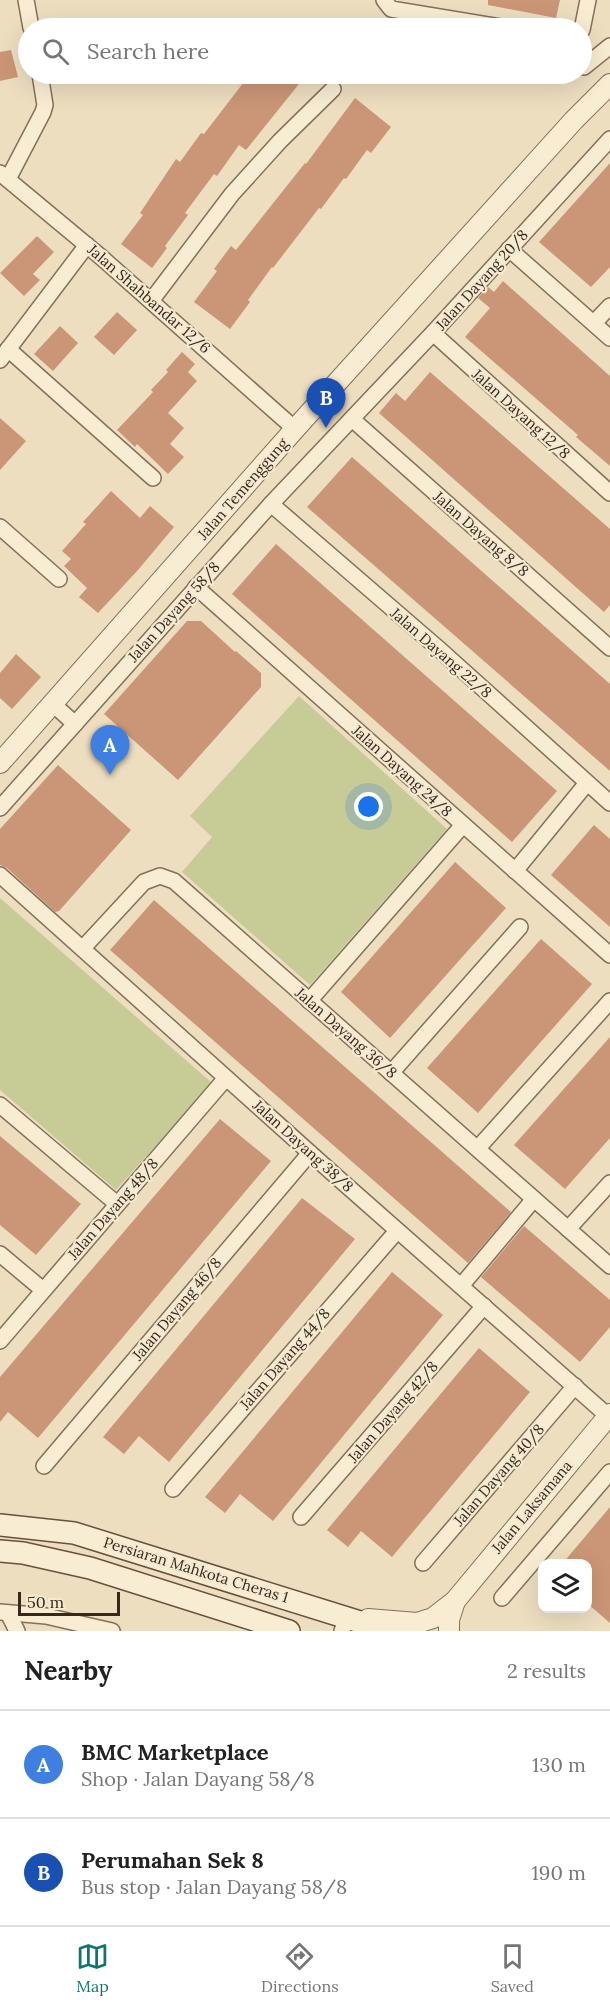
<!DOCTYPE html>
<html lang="en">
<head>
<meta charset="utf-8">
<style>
	:root { --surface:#fff; --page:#f2f2f2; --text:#222; --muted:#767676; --line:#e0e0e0; --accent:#0f766e }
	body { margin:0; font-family:Lora,serif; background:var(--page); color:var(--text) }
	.controls { position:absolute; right:18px; bottom:18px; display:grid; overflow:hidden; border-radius:12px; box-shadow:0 6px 24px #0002 }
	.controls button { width:54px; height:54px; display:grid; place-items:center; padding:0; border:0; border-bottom:2px solid var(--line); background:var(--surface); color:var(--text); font:30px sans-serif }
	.scale { position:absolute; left:18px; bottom:15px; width:102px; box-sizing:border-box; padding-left:6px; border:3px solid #36281d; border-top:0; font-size:16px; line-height:21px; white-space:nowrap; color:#36281d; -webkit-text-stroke:4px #f5e9d0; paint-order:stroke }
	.you { position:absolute; left:369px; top:807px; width:21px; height:21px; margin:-15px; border:4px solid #fff; border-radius:50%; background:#1a73e8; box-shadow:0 0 0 9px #1a73e833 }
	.badge { display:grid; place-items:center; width:39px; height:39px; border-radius:50%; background:var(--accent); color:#fff; font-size:20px; font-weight:700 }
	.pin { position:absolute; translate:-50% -50px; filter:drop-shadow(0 2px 3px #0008) }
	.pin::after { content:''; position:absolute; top:32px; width:21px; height:18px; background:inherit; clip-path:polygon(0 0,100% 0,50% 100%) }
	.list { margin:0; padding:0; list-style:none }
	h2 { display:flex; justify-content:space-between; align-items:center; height:78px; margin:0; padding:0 24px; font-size:26px }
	h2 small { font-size:20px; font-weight:400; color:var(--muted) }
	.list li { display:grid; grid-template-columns:39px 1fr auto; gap:18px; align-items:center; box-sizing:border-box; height:108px; padding:0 24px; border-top:2px solid var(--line) }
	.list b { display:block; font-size:22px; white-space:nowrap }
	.list p { margin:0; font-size:20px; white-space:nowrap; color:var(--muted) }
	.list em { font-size:20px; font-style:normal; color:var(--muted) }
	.icon { flex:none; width:33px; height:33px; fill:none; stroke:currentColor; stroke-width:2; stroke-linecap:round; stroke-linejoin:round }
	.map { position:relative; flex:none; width:610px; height:1631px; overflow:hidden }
	.search { position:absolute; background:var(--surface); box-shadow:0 6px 24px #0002; left:18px; right:18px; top:18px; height:66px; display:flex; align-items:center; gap:15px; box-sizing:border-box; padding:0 21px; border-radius:33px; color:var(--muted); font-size:22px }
	.sheet { height:294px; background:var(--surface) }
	nav { display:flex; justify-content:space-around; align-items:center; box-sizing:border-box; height:84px; border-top:2px solid var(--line); background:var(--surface); font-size:16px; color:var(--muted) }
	nav a { display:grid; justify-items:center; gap:3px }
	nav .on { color:var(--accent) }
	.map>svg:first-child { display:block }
	.green { fill:#c7cb95 }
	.building { fill:#cb9677 }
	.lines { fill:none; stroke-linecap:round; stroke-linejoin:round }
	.minor-casing { stroke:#866f59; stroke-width:18 }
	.tertiary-casing { stroke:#866f59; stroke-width:22 }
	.secondary-casing { stroke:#68503c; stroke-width:24 }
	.minor { stroke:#f8ecd3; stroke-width:15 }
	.tertiary { stroke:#f8ecd3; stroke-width:20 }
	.secondary { stroke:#f8ecd3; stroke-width:21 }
	.labels { text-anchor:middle; stroke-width:4.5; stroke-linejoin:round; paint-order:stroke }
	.street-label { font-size:15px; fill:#36281d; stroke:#f5e9d0 }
</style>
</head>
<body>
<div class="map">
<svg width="610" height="1631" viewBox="0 0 610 1631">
	<rect width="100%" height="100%" fill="#eddec0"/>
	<g class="green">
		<polygon points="299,696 447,829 310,985 182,872 212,837 190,816"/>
		<polygon points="0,898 212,1083 116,1190 0,1090"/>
	</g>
	<g class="building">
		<polygon points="488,0 560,0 556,18 488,5"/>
		<polygon points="11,50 18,77 0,81 0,52"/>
		<polygon points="250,74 307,74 246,150 239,145 217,176 214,174 185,213 188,215 165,246 167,248 152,268 121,244 143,215 140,213 176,159 180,162 201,133 204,134"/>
		<polygon points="355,98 391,127 371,153 367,150 346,179 344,178 321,209 319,208 273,268 272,267 248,300 250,302 230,329 194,302 217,271 214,269 231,246 236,250 305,163 306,164"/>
		<polygon points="610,163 610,267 591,287 539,242"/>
		<polygon points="37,236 54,252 33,274 40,280 24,296 0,273"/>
		<polygon points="503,281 610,376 610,466 576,437 578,435 465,337 490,308 478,298 488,287 494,292"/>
		<polygon points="117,312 137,330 114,355 94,337"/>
		<polygon points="60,326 78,343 53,371 34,354"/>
		<polygon points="182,352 195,364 188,372 197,381 168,413 184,428 170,444 184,457 168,474 137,444 135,447 117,430 153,392 151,390 168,372 166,370"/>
		<polygon points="430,372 610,529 610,605 604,612 379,413 396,393 405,401"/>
		<polygon points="0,418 26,441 0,470"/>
		<polygon points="352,457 610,684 610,771 307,507"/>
		<polygon points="111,491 140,518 150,506 174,527 138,570 98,613 79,597 87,588 64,566 71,559 62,551 86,524 83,522"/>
		<polygon points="276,544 557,791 512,842 232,594"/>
		<polygon points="187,621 201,621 235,652 236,651 261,673 261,687 178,780 104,714"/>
		<polygon points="16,654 41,677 12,709 0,698 0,673"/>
		<polygon points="58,765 131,830 59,911 55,912 7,868 0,865 0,829"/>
		<polygon points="594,825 610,839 610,927 551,875"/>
		<polygon points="455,862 506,908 390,1038 341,992"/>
		<polygon points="154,900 511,1212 468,1263 110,950"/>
		<polygon points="541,939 592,984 478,1113 427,1068"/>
		<polygon points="610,1037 610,1138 565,1189 514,1145"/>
		<polygon points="220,1119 271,1161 38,1438 8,1412 0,1422 0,1377"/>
		<polygon points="0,1136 81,1204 36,1255 0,1225"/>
		<polygon points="302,1198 355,1239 169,1462 139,1436 124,1454 103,1437"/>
		<polygon points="524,1226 610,1300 610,1327 580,1362 481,1277"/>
		<polygon points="392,1272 443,1315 273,1521 240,1494 225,1513 205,1497"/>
		<polygon points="479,1348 530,1392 392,1557 361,1531 348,1547 327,1530"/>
		<polygon points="610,1507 610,1623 588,1604 588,1563 563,1563"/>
	</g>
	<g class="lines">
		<g class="minor-casing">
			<g id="minor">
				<polyline points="26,0 31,28"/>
				<polyline points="384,0 391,9 506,28"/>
				<polyline points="582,30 588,0"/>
				<polyline points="582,54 584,67 610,46"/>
				<polyline points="0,173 101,257 295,429"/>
				<polyline points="8,179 43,112 45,105 40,74"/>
				<polyline points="509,249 610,338"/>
				<polyline points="151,301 232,194 280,141 333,89"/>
				<polyline points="594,323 610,306"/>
				<polyline points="433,333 610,493"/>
				<polyline points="8,349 153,478"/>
				<polyline points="0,360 87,245"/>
				<polyline points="352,419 610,648"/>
				<polyline points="271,504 439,649 610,803"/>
				<polyline points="0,527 59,579"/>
				<polyline points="196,587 610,955"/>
				<polyline points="53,704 75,724"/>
				<polyline points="0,808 271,504 433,333 610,139"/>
				<polyline points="515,871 587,783"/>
				<polyline points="0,875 338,1178 608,1416"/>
				<polyline points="83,948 144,882 160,876 174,881 610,1266"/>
				<polyline points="309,1001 463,825"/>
				<polyline points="391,1073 520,927"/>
				<polyline points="0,1105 117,1204"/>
				<polyline points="478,1148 610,1001"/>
				<polyline points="568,1229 610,1183"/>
				<polyline points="0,1254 43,1290"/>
				<polyline points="461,1286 534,1199"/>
				<polyline points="0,1341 226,1078"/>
				<polyline points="44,1466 310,1153"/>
				<polyline points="173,1489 397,1231"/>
				<polyline points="301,1517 484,1306"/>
				<polyline points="423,1563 575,1386"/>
				<polyline points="502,1598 610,1472"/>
				<polyline points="0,1612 46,1616 112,1631"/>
				<polyline points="8,1613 17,1631"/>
				<polyline points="342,1631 347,1617"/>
			</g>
		</g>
		<g class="tertiary-casing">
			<g id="tertiary">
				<polyline points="0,763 295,429 574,120 610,84"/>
				<polyline points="368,1619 417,1623 433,1618 455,1601 610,1414"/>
				<polyline points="449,1631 449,1620 455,1601"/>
			</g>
		</g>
		<g class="secondary-casing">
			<g id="secondary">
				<polyline points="0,1525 74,1533 389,1631"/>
				<polyline points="0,1551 23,1553 90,1568 289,1631"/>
			</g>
		</g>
		<use href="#minor" class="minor"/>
		<use href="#tertiary" class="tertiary"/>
		<use href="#secondary" class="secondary"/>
	</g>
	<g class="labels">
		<g class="street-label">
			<text transform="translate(482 280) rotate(-48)" y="5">Jalan Dayang 20/8</text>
			<text transform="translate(149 299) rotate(41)" y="5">Jalan Shahbandar 12/6</text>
			<text transform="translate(521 414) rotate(42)" y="5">Jalan Dayang 12/8</text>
			<text transform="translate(243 489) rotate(-49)" y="5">Jalan Temenggung</text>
			<text transform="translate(481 534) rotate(41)" y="5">Jalan Dayang 8/8</text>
			<text transform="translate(174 612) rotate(-48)" y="5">Jalan Dayang 58/8</text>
			<text transform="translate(441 653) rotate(41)" y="5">Jalan Dayang 22/8</text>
			<text transform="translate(402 771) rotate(42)" y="5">Jalan Dayang 24/8</text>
			<text transform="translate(346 1033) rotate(41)" y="5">Jalan Dayang 36/8</text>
			<text transform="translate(303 1146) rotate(42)" y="5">Jalan Dayang 38/8</text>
			<text transform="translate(113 1209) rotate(-49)" y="5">Jalan Dayang 48/8</text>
			<text transform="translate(177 1309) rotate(-50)" y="5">Jalan Dayang 46/8</text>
			<text transform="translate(285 1359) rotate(-49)" y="5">Jalan Dayang 44/8</text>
			<text transform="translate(393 1412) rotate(-49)" y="5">Jalan Dayang 42/8</text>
			<text transform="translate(499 1475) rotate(-49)" y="5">Jalan Dayang 40/8</text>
			<text transform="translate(532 1507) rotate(-50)" y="5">Jalan Laksamana</text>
			<text transform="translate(196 1570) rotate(17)" y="5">Persiaran Mahkota Cheras 1</text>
		</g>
	</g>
</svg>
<div class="controls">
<button><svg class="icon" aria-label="layers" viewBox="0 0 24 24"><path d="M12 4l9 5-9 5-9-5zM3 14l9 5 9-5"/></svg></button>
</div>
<div class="scale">50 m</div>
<div class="you"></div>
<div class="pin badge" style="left:110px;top:775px;background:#3f7fe0">A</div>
<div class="pin badge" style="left:326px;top:428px;background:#1a4fb4">B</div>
<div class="search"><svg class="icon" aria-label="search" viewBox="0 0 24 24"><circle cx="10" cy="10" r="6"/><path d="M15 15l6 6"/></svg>Search here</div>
</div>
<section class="sheet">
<h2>Nearby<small>2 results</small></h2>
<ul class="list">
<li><span class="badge" style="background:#3f7fe0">A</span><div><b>BMC Marketplace</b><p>Shop · Jalan Dayang 58/8</p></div><em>130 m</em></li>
<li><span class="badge" style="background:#1a4fb4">B</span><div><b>Perumahan Sek 8</b><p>Bus stop · Jalan Dayang 58/8</p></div><em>190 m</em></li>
</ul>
</section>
<nav>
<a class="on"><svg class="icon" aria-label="map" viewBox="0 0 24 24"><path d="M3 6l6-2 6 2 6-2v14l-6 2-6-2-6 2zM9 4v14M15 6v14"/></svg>Map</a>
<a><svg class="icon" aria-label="directions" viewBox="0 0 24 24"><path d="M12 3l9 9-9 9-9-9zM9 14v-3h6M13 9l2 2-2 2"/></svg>Directions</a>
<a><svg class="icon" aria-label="saved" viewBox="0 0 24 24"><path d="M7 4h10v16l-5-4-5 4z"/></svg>Saved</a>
</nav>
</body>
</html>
